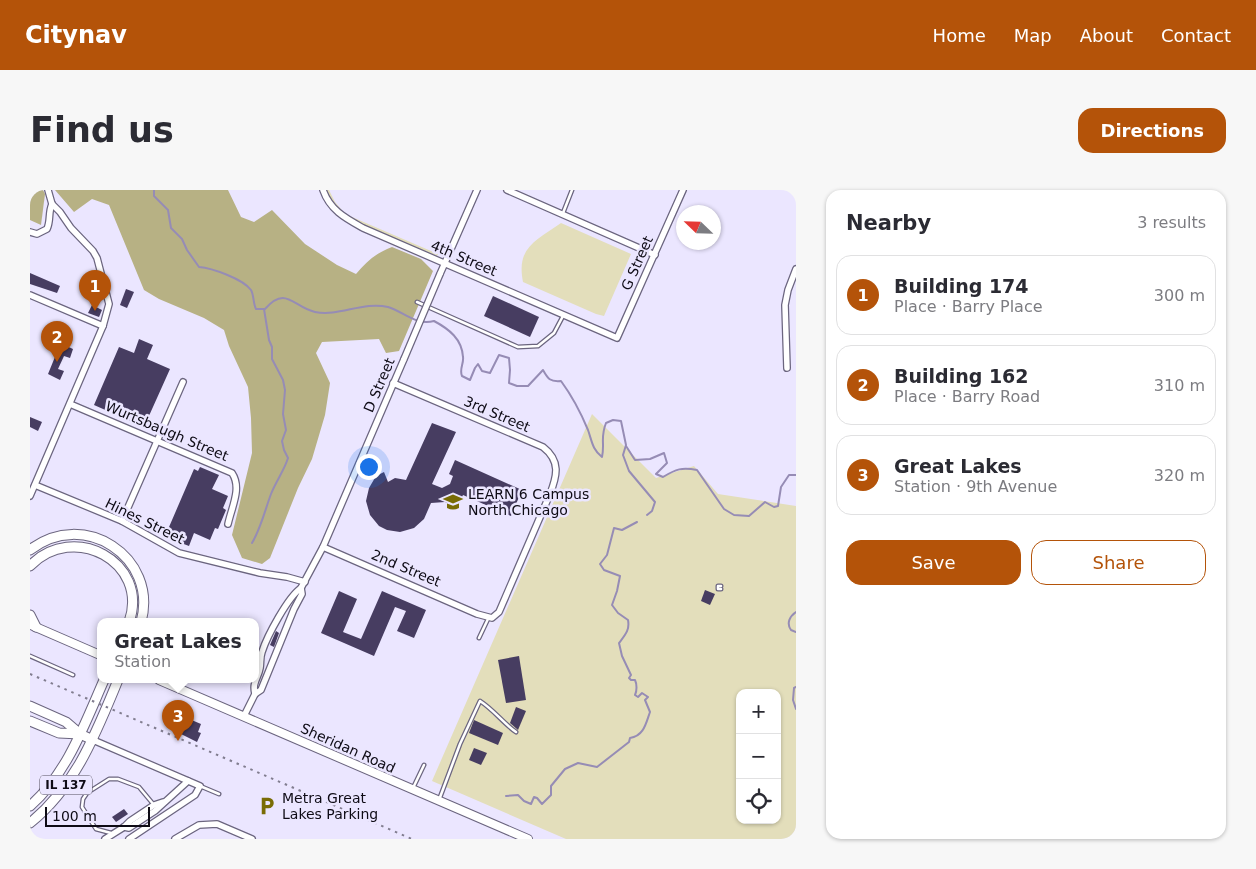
<!DOCTYPE html>
<html lang="en">
<head>
<meta charset="utf-8">
<style>
	:root { --surface:#fff; --page:#f7f7f7; --text:#2b2b33; --muted:#7c7c81; --line:#e1e1e2; --accent:#b45309 }
	body { margin:0; font-family:"DejaVu Sans",sans-serif; background:var(--page); color:var(--text) }
	.controls { position:absolute; right:15px; bottom:15px; display:grid; overflow:hidden; border-radius:10px; box-shadow:0 1px 4px #0004 }
	.controls button { width:45px; height:45px; display:grid; place-items:center; padding:0; border:0; border-bottom:1px solid var(--line); background:var(--surface); color:var(--text); font:25px sans-serif }
	.compass { position:absolute; left:646px; top:15px; width:45px; height:45px; border-radius:50%; background:var(--surface); box-shadow:0 1px 4px #0004; rotate:293deg }
	.scale { position:absolute; left:15px; bottom:12px; width:105px; box-sizing:border-box; padding-left:5px; border:2px solid #0e0b15; border-top:0; font-size:14px; line-height:18px; white-space:nowrap; color:#0e0b15; -webkit-text-stroke:4px #ebe6ff; paint-order:stroke }
	.you { position:absolute; left:338px; top:276px; width:18px; height:18px; margin:-12px; border:4px solid #fff; border-radius:50%; background:#1a73e8; box-shadow:0 0 0 8px #1a73e833 }
	.badge { display:grid; place-items:center; width:32px; height:32px; border-radius:50%; background:var(--accent); color:#fff; font-size:16px; font-weight:700 }
	.pin { position:absolute; translate:-50% -41px; filter:drop-shadow(0 1px 2px #0008) }
	.pin::after { content:''; position:absolute; top:26px; width:18px; height:15px; background:inherit; clip-path:polygon(0 0,100% 0,50% 100%) }
	.popup { position:absolute; left:67px; top:428px; width:162px; height:65px; box-sizing:border-box; display:grid; place-content:center; border-radius:10px; background:var(--surface); filter:drop-shadow(0 1px 4px #0005); font-size:16px; white-space:nowrap; color:var(--muted) }
	.popup b { font-size:19px; color:var(--text) }
	.popup::after { content:''; position:absolute; left:50%; top:100%; margin-left:-10px; border:10px solid transparent; border-top-color:var(--surface) }
	.list { margin:0; padding:0; list-style:none }
	h2 { display:flex; justify-content:space-between; align-items:center; height:65px; margin:0; padding:0 20px; font-size:21px }
	h2 small { font-size:16px; font-weight:400; color:var(--muted) }
	.list li { display:grid; grid-template-columns:32px 1fr auto; gap:15px; align-items:center; box-sizing:border-box; height:80px; margin:0 10px 10px; padding:0 10px; border:1px solid var(--line); border-radius:15px }
	.list b { display:block; font-size:19px; white-space:nowrap }
	.list p { margin:0; font-size:16px; white-space:nowrap; color:var(--muted) }
	.list em { font-size:16px; font-style:normal; color:var(--muted) }
	.actions { display:flex; gap:10px; padding:15px 20px }
	.actions a { flex:1; padding:11px 0; border:1px solid var(--accent); border-radius:15px; text-align:center; font-size:18px; color:var(--accent) }
	.actions .main { background:var(--accent); color:#fff }
	.icon { flex:none; width:28px; height:28px; fill:none; stroke:currentColor; stroke-width:2; stroke-linecap:round; stroke-linejoin:round }
	.map { position:relative; flex:none; width:766px; height:649px; overflow:hidden; border-radius:15px }
	header { display:flex; align-items:center; gap:30px; box-sizing:border-box; height:70px; padding:0 25px; background:var(--accent); color:#fff }
	header strong { font-size:24px }
	nav { display:flex; gap:28px; margin-inline-start:auto; font-size:18px }
	.intro { display:flex; align-items:center; justify-content:space-between; box-sizing:border-box; height:120px; padding:0 30px }
	h1 { margin:0; font-size:35px }
	.button { padding:12px 22px; border-radius:15px; background:var(--accent); color:#fff; font-size:18px; font-weight:700 }
	main { display:flex; gap:30px; padding:0 30px }
	aside { flex:1; background:var(--surface); border-radius:15px; box-shadow:0 1px 4px #0004 }
	.map>svg:first-child { display:block }
	.green { fill:#e3debb; fill-rule:evenodd }
	.forest { fill:#b7b184 }
	.lines { fill:none; stroke-linecap:round; stroke-linejoin:round }
	.stream { stroke:#968cb5; stroke-width:2 }
	.building { fill:#473d61 }
	.service-casing { stroke:#6b657f; stroke-width:5 }
	.minor-casing { stroke:#6b657f; stroke-width:8 }
	.secondary-casing { stroke:#6b657f; stroke-width:10 }
	.trunk-casing { stroke:#6b657f; stroke-width:11 }
	.service { stroke:#fff; stroke-width:2.5 }
	.minor { stroke:#fff; stroke-width:5.5 }
	.secondary { stroke:#fff; stroke-width:8 }
	.trunk { stroke:#fff; stroke-width:9 }
	.rail { stroke:#817d8f; stroke-width:2; stroke-dasharray:2.5 5; stroke-linecap:butt }
	.minor-bridge-casing { stroke:#6b657f; stroke-width:8; stroke-linecap:butt }
	.minor-bridge { stroke:#fff; stroke-width:5.5 }
	.labels { text-anchor:middle; stroke-width:5; stroke-linejoin:round; paint-order:stroke }
	.shield { fill:#ebe6ff; stroke:#504d5b; stroke-width:1 }
	.shield-label { font-size:12px; font-weight:bold; fill:#0e0b15 }
	.street-label { font-size:14px; fill:#0e0b15; stroke:#ebe6ff }
	.poi-label { font-size:14px; fill:#0e0b15; stroke:#ebe6ff; text-anchor:start }
</style>
</head>
<body>
<header>
<strong>Citynav</strong>
<nav><a>Home</a><a>Map</a><a>About</a><a>Contact</a></nav>
</header>
<div class="intro"><h1>Find us</h1><a class="button">Directions</a></div>
<main>
<div class="map">
<svg width="766" height="649" viewBox="0 0 766 649">
	<rect width="100%" height="100%" fill="#ebe6ff"/>
	<g class="green">
		<path d="M296 0H299L305 12 315 24 408 64 407 66C384 56 324 37 308 20 303 14 299 7 296 0Z"/>
		<path d="M531 33 601 64 574 126 566 124 493 92C486 57 506 51 531 33Z"/>
		<path d="M562 224 626 288 664 276 688 304 766 316V649H536L402 591ZM710 503H747V630H710Z"/>
	</g>
	<g class="forest">
		<polygon points="0,0 13,0 15,4 11,35 0,30"/>
		<path d="M25 0H198L211 27 224 32 242 20 275 54 307 75 326 84C337 71 346 63 362 57L391 69 403 81 369 161 356 163 349 149 292 152 286 163 300 193 295 225 282 269 268 298 240 368 232 374 212 368 202 345 222 263 221 228 218 197 199 156 194 140 174 128 129 109 114 100 79 15 62 9 44 22Z"/>
	</g>
	<g class="lines">
		<g class="stream">
			<path d="M124 0V6L138 20 141 38 152 49 157 60 169 77C182 78 213 89 221 100 224 105 223 113 226 119H235C256 95 263 117 285 122 309 127 333 111 358 117 374 122 386 136 404 131 419 139 432 149 433 167 434 174 429 179 432 186L440 190 445 178 448 174 452 181 460 183 469 165 479 168 480 180 479 193 487 196H498L513 180C518 189 520 192 531 191 542 206 551 223 558 240 562 251 562 259 572 267 575 253 570 248 576 233L583 230 591 231 596 255 593 265 599 281 625 312 622 321 617 325"/>
			<path d="M596 256 605 270 620 269 634 263 637 273 626 284 633 287C646 279 652 277 667 280L694 319 704 325 719 326 735 312 744 317 748 316 751 297 759 285H766"/>
			<path d="M222 353C231 338 235 320 241 304 246 291 254 281 258 268L254 260 252 251 256 240 253 224 255 200 253 190 242 169V157L239 150 234 119"/>
			<path d="M766 422C760 426 756 433 761 440L766 442"/>
			<polyline points="766,497 764,498 763,510 766,519"/>
			<path d="M476 606 488 605 494 611 501 614 504 607 507 608 512 614 521 605V596L535 579 548 573 567 577 599 552 600 548C614 546 616 533 620 522L615 510 618 507 612 503 608 507 605 505C607 501 607 494 605 490H601L599 488 601 485 592 466 589 453C595 445 600 440 598 430L588 423 582 415 587 401 590 386 574 380 570 374 577 365 584 338 592 340 607 332"/>
		</g>
	</g>
	<g class="building">
		<polygon points="0,83 30,96 27,103 0,94"/>
		<polygon points="96,99 104,102 97,118 90,115"/>
		<polygon points="463,106 509,127 500,147 454,126"/>
		<polygon points="62,115 72,120 69,127 58,123"/>
		<polygon points="109,149 123,155 117,169 140,179 114,237 64,215 89,157 104,163"/>
		<polygon points="32,154 43,159 40,168 34,166 28,179 34,181 30,190 18,184 27,162 28,162"/>
		<polygon points="0,227 12,232 8,241 0,237"/>
		<polygon points="402,233 426,242 402,294 412,298 420,294 423,286 419,284 425,270 492,300 481,326 433,305 427,317 415,312 401,313 394,329 384,338 370,342 357,340 349,336 340,325 336,311 339,298 346,286 354,282 358,292 365,288 376,290"/>
		<polygon points="170,277 189,285 182,299 198,306 193,318 196,320 188,339 185,338 180,350 164,343 159,356 138,348 139,345 136,344 164,279 168,281"/>
		<polygon points="675,400 685,404 680,415 671,411"/>
		<polygon points="309,401 327,409 313,442 331,449 352,401 396,420 384,448 367,441 376,421 365,417 344,466 291,443"/>
		<polygon points="246,441 249,443 244,457 240,455"/>
		<polygon points="489,466 496,510 476,513 468,470"/>
		<polygon points="486,517 496,521 488,540 480,533"/>
		<polygon points="145,523 171,534 168,542 171,543 167,552 139,538"/>
		<polygon points="444,530 473,543 468,555 439,543"/>
		<polygon points="444,558 457,563 451,575 439,570"/>
		<polygon points="94,619 98,624 86,632 82,627"/>
	</g>
	<g class="lines">
		<g class="service-casing">
			<g id="service">
				<polyline points="533,23 542,0"/>
				<polyline points="387,112 488,157 508,156 524,143 533,126"/>
				<polyline points="691,399 688,399 688,396 691,396"/>
				<polyline points="449,448 458,429"/>
				<polyline points="0,466 43,485"/>
				<polyline points="170,596 189,604"/>
				<polyline points="383,598 394,575"/>
				<path d="M409 610 430 554 450 511C464 520 473 533 486 542"/>
				<polyline points="81,643 66,639 52,617 53,609 57,603 79,589 88,589 109,597 124,615"/>
			</g>
		</g>
		<g class="minor-casing">
			<g id="minor">
				<path d="M293 0C300 20 315 28 333 38L587 148 653 0"/>
				<polyline points="477,0 625,65"/>
				<path d="M0 42 7 44 17 39C21 30 18 23 22 14"/>
				<polyline points="410,84 447,0"/>
				<polyline points="0,105 73,136"/>
				<polyline points="757,178 755,115 758,100 766,79"/>
				<path d="M40 214 202 283C212 298 202 316 198 334"/>
				<polyline points="5,295 92,331 149,363 230,383 257,387 275,392"/>
				<polyline points="0,306 73,136 79,114 67,68 63,61 41,38 30,22 22,14 18,0"/>
				<polyline points="92,331 153,192"/>
				<path d="M293 357 447 424 462 428 469 422 520 304C527 286 531 271 513 257L363 193"/>
				<path d="M225 504C222 492 228 489 230 478 231 472 230 467 232 462 237 446 258 407 271 398"/>
				<polyline points="214,526 225,504 231,500 264,419 272,404 271,398 293,357 374,169"/>
				<polyline points="63,550 170,596 165,605 99,649"/>
				<polyline points="94,637 99,638 125,621 158,591"/>
				<polyline points="75,649 94,637 100,631 124,615 133,612"/>
				<polyline points="145,649 169,635 187,634 222,649"/>
			</g>
		</g>
		<g class="secondary-casing">
			<g id="secondary">
				<polyline points="1,435 70,465"/>
				<polyline points="129,490 498,649"/>
			</g>
		</g>
		<g class="trunk-casing">
			<g id="trunk">
				<path d="M0 360C53 318 129 367 111 432"/>
				<path d="M0 376C43 331 120 372 99 432"/>
				<polyline points="0,425 6,437"/>
				<polyline points="0,516 36,532 50,544 63,550"/>
				<polyline points="0,531 29,543 50,544"/>
				<path d="M0 616C37 584 55 533 74 490"/>
				<path d="M0 633C46 596 66 543 88 490"/>
			</g>
		</g>
		<use href="#service" class="service"/>
		<use href="#minor" class="minor"/>
		<use href="#secondary" class="secondary"/>
		<use href="#trunk" class="trunk"/>
		<polyline class="rail" points="0,484 382,649"/>
		<g class="minor-bridge-casing">
			<polyline id="minor-bridge" points="374,169 410,84"/>
		</g>
		<use href="#minor-bridge" class="minor-bridge"/>
	</g>
	<defs>
		<g id="school-bare" transform="scale(1.5)"><path d="M0-5L7-2L0 1L-7-2ZM-4 1L0 2.5L4 1V4Q0 6-4 4Z" fill="#796c05" stroke="#ebe6ff" stroke-width="2.5" paint-order="stroke"/></g>
		<g id="parking-bare" transform="scale(1.5)"><path d="M-3.5-5.5H1a3.5 3.5 0 0 1 0 7H-1V5.5H-3.5ZM-1-3.4V-.6H.8a1.4 1.4 0 0 0 0-2.8Z" fill="#796c05" stroke="#ebe6ff" stroke-width="2.5" paint-order="stroke"/></g>
	</defs>
	<g fill-rule="evenodd">
		<use href="#school-bare" x="423" y="312"/>
		<use href="#parking-bare" x="237" y="616"/>
	</g>
	<g class="labels">
		<rect class="shield" x="10" y="585.5" width="52" height="19" rx="4"/>
		<g class="shield-label">
			<text x="36" y="599">IL 137</text>
		</g>
		<g class="street-label">
			<text transform="translate(434 68) rotate(23)" y="5">4th Street</text>
			<text transform="translate(607 73) rotate(-66)" y="5">G Street</text>
			<text transform="translate(349 195) rotate(-67)" y="5">D Street</text>
			<text transform="translate(467 224) rotate(23)" y="5">3rd Street</text>
			<text transform="translate(137 241) rotate(23)" y="5">Wurtsbaugh Street</text>
			<text transform="translate(115 331) rotate(26)" y="5">Hines Street</text>
			<text transform="translate(376 378) rotate(23)" y="5">2nd Street</text>
			<text transform="translate(318 558) rotate(24)" y="5">Sheridan Road</text>
		</g>
		<g class="poi-label">
			<text x="438" y="309">LEARN 6 Campus<tspan x="438" dy="16">North Chicago</tspan></text>
			<text x="252" y="613">Metra Great<tspan x="252" dy="16">Lakes Parking</tspan></text>
		</g>
	</g>
</svg>
<div class="controls">
<button>+</button>
<button>−</button>
<button><svg class="icon" aria-label="locate" viewBox="0 0 24 24"><circle cx="12" cy="12" r="6"/><path d="M12 2v4M12 18v4M2 12h4M18 12h4"/></svg></button>
</div>
<svg class="compass" viewBox="-18 -18 36 36"><path d="M0-13l5 13h-10z" fill="#e53935"/><path d="M0 13l5-13h-10z" fill="#7c7c81"/></svg>
<div class="scale">100 m</div>
<div class="you"></div>
<div class="pin badge" style="left:65px;top:121px">1</div>
<div class="pin badge" style="left:27px;top:172px">2</div>
<div class="pin badge" style="left:148px;top:551px">3</div>
<div class="popup"><b>Great Lakes</b>Station</div>
</div>
<aside>
<h2>Nearby<small>3 results</small></h2>
<ul class="list">
<li><span class="badge">1</span><div><b>Building 174</b><p>Place · Barry Place</p></div><em>300 m</em></li>
<li><span class="badge">2</span><div><b>Building 162</b><p>Place · Barry Road</p></div><em>310 m</em></li>
<li><span class="badge">3</span><div><b>Great Lakes</b><p>Station · 9th Avenue</p></div><em>320 m</em></li>
</ul>
<div class="actions"><a class="main">Save</a><a>Share</a></div>
</aside>
</main>
</body>
</html>
